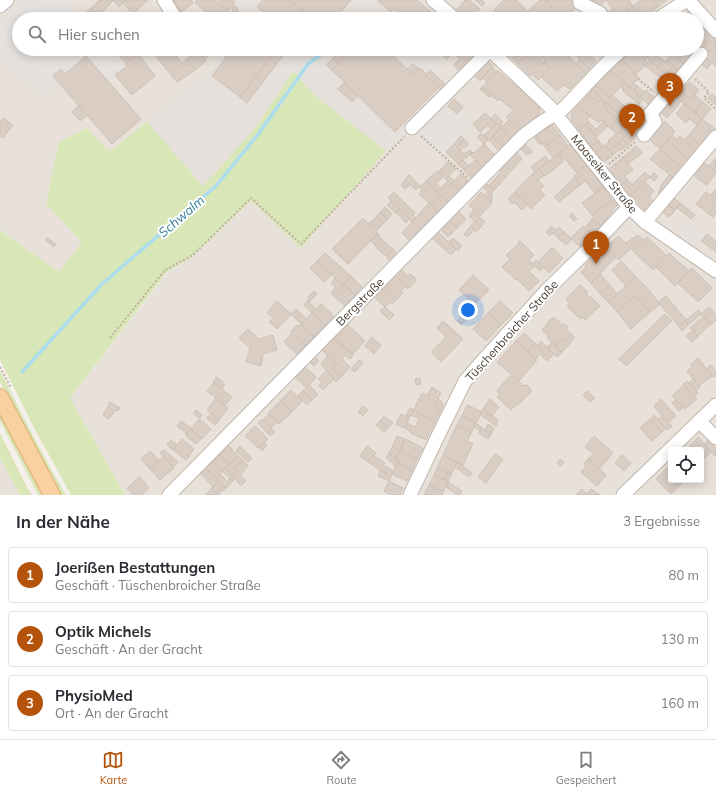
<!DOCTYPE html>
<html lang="de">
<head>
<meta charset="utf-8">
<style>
	:root { --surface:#fff; --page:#f7f7f7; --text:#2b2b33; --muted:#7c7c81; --line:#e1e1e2; --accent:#b45309 }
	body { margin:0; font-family:Mulish,sans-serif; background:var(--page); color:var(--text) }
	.controls { position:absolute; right:12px; bottom:12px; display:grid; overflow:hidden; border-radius:4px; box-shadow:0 2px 10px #0003 }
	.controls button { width:36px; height:36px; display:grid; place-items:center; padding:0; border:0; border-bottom:1px solid var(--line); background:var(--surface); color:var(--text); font:20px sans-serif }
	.you { position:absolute; left:468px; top:310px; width:14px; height:14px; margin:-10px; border:3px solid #fff; border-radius:50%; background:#1a73e8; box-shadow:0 0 0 6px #1a73e833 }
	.badge { display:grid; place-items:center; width:26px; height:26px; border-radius:50%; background:var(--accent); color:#fff; font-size:13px; font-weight:700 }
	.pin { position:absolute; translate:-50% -33px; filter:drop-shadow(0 1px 2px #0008) }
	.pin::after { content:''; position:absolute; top:21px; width:14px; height:12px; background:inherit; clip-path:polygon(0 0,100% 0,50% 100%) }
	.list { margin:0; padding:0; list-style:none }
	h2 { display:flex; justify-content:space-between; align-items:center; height:52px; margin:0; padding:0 16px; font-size:17px }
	h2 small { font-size:13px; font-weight:400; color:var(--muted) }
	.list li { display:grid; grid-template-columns:26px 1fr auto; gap:12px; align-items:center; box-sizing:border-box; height:56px; margin:0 8px 8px; padding:0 8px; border:1px solid var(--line); border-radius:4px }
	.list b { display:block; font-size:15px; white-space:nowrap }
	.list p { margin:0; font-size:13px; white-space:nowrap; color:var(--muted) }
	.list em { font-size:13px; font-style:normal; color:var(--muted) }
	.icon { flex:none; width:22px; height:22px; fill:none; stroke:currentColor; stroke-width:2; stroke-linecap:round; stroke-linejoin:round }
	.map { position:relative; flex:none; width:716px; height:495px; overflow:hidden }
	.search { position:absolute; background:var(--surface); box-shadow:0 2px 10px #0003; left:12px; right:12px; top:12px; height:44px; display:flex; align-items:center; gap:10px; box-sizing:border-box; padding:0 14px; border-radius:22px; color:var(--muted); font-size:15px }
	.sheet { height:244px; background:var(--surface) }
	nav { display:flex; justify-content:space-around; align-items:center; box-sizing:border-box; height:56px; border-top:1px solid var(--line); background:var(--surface); font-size:11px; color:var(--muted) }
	nav a { display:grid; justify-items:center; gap:2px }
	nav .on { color:var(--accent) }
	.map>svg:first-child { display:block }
	.residential { fill:#e8e1da; fill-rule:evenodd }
	.industrial { fill:#e5e0dc }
	.green { fill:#d9e6b7 }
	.parking { fill:#e4e1df }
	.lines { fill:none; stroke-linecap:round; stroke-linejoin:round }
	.stream { stroke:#acdded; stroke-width:3.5 }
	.building { fill:#d9cdc4; stroke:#d0c1b5 }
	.minor-casing { stroke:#c0b7ae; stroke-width:15 }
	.major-casing { stroke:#deab70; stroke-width:18 }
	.path { stroke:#c1b0a0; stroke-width:2; stroke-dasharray:2 2; stroke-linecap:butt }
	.minor { stroke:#fff; stroke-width:13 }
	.major { stroke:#f9d1a0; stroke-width:16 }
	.labels { text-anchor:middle; stroke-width:4; stroke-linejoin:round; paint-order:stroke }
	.street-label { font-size:12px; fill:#494039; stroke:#fff }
	.water-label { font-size:13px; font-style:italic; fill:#317e98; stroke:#fff }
</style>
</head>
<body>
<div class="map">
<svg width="716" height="495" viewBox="0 0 716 495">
	<rect width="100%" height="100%" fill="#f5f0eb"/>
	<g class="residential">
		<path d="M0 0H716V495H125L70 398 168 272 192 257 251 201 385 151 318 98 293 71 256 127 203 187 147 122 46 204 82 242 59 272 0 230ZM19 19H697V49H19ZM671 450H701V480H671Z"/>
		<polygon points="0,458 20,495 0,495"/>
	</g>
	<g class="industrial">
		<polygon points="216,0 418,0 440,19 239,19"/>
		<polygon points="225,49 455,49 433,73 447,86 386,151 318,97 293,70 255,127 203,186 147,122 207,74"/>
	</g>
	<g class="green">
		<polygon points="293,71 318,98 386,151 301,248 251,201 192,257 167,272 70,398 125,495 71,495 33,426 0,360 0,230 59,272 82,242 46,204 59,142 87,128 109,152 147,122 203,186 256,127"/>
		<path d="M0 370C21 413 42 454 66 495H59L17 417 0 382Z"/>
		<polygon points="0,412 44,495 38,495 0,421"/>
		<polygon points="0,433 27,487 32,495 20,495 0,458"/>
	</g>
	<g class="parking">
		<polygon points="23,0 65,0 83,19 19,19 19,49 113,49 128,64 108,81 86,56 65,74 53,76 56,80 44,96 0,59 0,21"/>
		<polygon points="442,106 455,117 459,113 472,124 442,154 416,131"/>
		<polygon points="687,223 703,236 695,246 679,234"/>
	</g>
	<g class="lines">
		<polyline class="stream" points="22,372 102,284 216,186 259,133 308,64 328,49"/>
	</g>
	<g class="building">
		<polygon points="99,0 112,0 113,1 98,16 91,8"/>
		<polygon points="114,0 126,0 119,7 113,1"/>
		<polygon points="126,0 148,0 133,14 123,3"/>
		<polygon points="173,0 191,0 193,3 181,12"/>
		<polygon points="197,0 215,0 238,19 215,19 195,3"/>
		<polygon points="218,0 233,0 235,2 229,10"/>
		<polygon points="263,0 289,0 302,10 295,19 273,19 257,7"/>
		<polygon points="289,0 351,0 335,19 313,19"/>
		<polygon points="379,0 417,0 439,19 393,19 398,13 394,9 391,12 378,1"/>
		<polygon points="465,0 469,0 480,9 471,19 468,19 457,9"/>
		<polygon points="475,0 482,0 485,3 482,6"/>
		<polygon points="504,0 517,0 534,19 506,19 495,9"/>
		<polygon points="540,0 546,0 557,13 557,14 551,19 534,19 527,12"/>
		<polygon points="546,0 571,0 577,7 568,14 571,19 561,19"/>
		<polygon points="585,0 606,0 598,7"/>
		<polygon points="606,0 629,0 633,6 620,18"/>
		<polygon points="641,0 653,0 658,7 644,18 633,6"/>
		<polygon points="653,0 667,0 658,7"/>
		<circle cx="235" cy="9" r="3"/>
		<polygon points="633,6 644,18 642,19 637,19 629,10"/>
		<polygon points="584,7 600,19 586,19 580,10"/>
		<polygon points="91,8 98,16 101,19 83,19 81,17"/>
		<polygon points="496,9 506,19 489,19 488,18"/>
		<polygon points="613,9 621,19 610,19 609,12"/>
		<polygon points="302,10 310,17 308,19 295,19"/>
		<polygon points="629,10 637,19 621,19 620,18"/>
		<polygon points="689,11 702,23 697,27 697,19 675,19"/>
		<polygon points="557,14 561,19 552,19 551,18"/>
		<polygon points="702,23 716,38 716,44 704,57 696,49 697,49 697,27"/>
		<polygon points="716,44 716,66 704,57"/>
		<polygon points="112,49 130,49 136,55 126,63"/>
		<polygon points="161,49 173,49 171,50 182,63 187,59 195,70 177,82 154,54"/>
		<polygon points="188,49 197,49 206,61 195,70 187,59 193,55"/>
		<polygon points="197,49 216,49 205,59"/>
		<polygon points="232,49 277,49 240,97 212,76"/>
		<polygon points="277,49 288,49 247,103 240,97"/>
		<polygon points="343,49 352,49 338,63 333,58"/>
		<polygon points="352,49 387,49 413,75 420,68 439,87 395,132 332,70"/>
		<polygon points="433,49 456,49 447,59"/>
		<polygon points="456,49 473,49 478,53 460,72 453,65 460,59 453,53"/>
		<polygon points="517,49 523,49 528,55 518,64 510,56"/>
		<polygon points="533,49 562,49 585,73 570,89 563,85 557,91 541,77 550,68 544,62 545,61"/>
		<polygon points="572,49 586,49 596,61 589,69 571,50"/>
		<polygon points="594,49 609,49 600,57"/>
		<polygon points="635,49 648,63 636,74 622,60"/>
		<polygon points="635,49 658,49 645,60"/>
		<polygon points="666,49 677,49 682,54 679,60"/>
		<polygon points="684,49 695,49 689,60 685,65 679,60"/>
		<polygon points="532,50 543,62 539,66 528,55"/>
		<polygon points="654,53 663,60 658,68 650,61 647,58"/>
		<polygon points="138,54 155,76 132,95 115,75 127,66 125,64 126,63"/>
		<polygon points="672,54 685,65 680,71 667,60"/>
		<polygon points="528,55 539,66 543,62 550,68 538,80 532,74 530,76 518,64"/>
		<polygon points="86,56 141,119 112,144 53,76 61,69 65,74"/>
		<polygon points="705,57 711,64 707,69 700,63"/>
		<polygon points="333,58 338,63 332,70 326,65"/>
		<polygon points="485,59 493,66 480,81 472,74"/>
		<polygon points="580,59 589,69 585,73 576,64"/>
		<polygon points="622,60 639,78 629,87 611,70"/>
		<polygon points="663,60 672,67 667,74 658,68"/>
		<polygon points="667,60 680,71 679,72 665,62"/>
		<polygon points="650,61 667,74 663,79 645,66"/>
		<polygon points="413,64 419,69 413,75 407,69"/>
		<polygon points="492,67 497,72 487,82 483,78"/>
		<polygon points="672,67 679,72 673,79 667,74"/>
		<polygon points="430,70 443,82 438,87 426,75"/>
		<polygon points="611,70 625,82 610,98 596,86"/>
		<polygon points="498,71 539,105 540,112 528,126 520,131 506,117 513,110 500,99 498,101 491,95 490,97 489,97 491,95 483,88 481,90 480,89"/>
		<polygon points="443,82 447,86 443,91 438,87"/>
		<polygon points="689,82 699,90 691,100 681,92"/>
		<polygon points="344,83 358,96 352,102 338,89"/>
		<polygon points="624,83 637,93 636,94 643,99 639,104 623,91 624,89 621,87"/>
		<polygon points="633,83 637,86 634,90 629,87"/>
		<polygon points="596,86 610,98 605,102 592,90"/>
		<polygon points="637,86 644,92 640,97 636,94 637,93 634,90"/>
		<polygon points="483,88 491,95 489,97 481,90"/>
		<polygon points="677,88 686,96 667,118 658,110"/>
		<polygon points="592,90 602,99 598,103 589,94"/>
		<polygon points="646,90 654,97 651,100 652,102 649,105 640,97"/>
		<polygon points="589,94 598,103 602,99 605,102 604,107 617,119 610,128 601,120 599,123 595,120 578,106"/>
		<polygon points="712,94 716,98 716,105 708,98"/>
		<polygon points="612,95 626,107 630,103 636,108 626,120 605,102"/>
		<polygon points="695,95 703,102 695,112 682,102 686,96 691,100"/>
		<polygon points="454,99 463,107 457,114 448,106"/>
		<polygon points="605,102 620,115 617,119 604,107"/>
		<polygon points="703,102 711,109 702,119 695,112"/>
		<polygon points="684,104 702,119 697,125 689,119 686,123 676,114"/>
		<polygon points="79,106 87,115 80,121 72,112"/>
		<polygon points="578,106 590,116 587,119 589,122 579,130 571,119 572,113"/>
		<polygon points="485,113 501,128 489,140 484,135 491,129 488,125 480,132 473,124"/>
		<polygon points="495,114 503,122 501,124 503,126 501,128 491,119"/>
		<polygon points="620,115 634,126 625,136 620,131 617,134 610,128"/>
		<polygon points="3,118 13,125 3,138 0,136 0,122"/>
		<polygon points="702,119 715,129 701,146 689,135"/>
		<polygon points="509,120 520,131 511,139 501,128"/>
		<polygon points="665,121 675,131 660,149 649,139"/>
		<polygon points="589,122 596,129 593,132 586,124"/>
		<polygon points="603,122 608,126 596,137 593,132"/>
		<polygon points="586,124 599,141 591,147 579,130"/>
		<polygon points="552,125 560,135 545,147 536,135"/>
		<polygon points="634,126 640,132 628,145 622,138"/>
		<polygon points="501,128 511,139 503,147 493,137"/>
		<polygon points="620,131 625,136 614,148 608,141"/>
		<polygon points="481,133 488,140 484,144 477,137"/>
		<polygon points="536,135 542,143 540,145 534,137"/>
		<polygon points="560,135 568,146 554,158 545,147"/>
		<polygon points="672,135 677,139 680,136 696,152 690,160 667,141"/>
		<polygon points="689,135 701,146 696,152 684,140"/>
		<polygon points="461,136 464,139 457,147 454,144"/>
		<polygon points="493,137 503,147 499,151 489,140"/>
		<polygon points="622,138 628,145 624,148 619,142"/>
		<polygon points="464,139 469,144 460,150 457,147"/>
		<polygon points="599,141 603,146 595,153 591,147"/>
		<polygon points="667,141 690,160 682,168 660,149"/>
		<polygon points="609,142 614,148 619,142 624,148 620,151 619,150 613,155 605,145"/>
		<polygon points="524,143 533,152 530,153 527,155 519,147"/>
		<polygon points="454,144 460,150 452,158 446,152"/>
		<polygon points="484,144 495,155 483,167 470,155 473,152 474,153"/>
		<polygon points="570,144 586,164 577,173 564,158 562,160 558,155"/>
		<polygon points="605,145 613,155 603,163 595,153"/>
		<polygon points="636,146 642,153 628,164 623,157"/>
		<polygon points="513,149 522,159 511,171 501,161"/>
		<polygon points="660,149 669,157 660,167 650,159"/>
		<polygon points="460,150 467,157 458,164 452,158"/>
		<polygon points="470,150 472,152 467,157 464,154"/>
		<polygon points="558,155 563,162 545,176 539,169"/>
		<polygon points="545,156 549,161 535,172 531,167"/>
		<polygon points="623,157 633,170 624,176 628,180 621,186 608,170"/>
		<polygon points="669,157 683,169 675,179 660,167"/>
		<polygon points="716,158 716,171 709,166"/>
		<polygon points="463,160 469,166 464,170 458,164"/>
		<polygon points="475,160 484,169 473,180 464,170"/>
		<polygon points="501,161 511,171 499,185 494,180 501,172 495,167"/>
		<polygon points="448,162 456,169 446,179 438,172"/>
		<polygon points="703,162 716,171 716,173 707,185 693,175"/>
		<polygon points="586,164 603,187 595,193 585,181 580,185 574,176"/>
		<polygon points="539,169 544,176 538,180 532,174"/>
		<polygon points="437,171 443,177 432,187 426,181"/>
		<polygon points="645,172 650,177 631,196 621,186 628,180 632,185"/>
		<polygon points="654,173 658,177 654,181 650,177"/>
		<polygon points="461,174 470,182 461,192 451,184"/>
		<polygon points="532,174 544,186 540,190 545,195 531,209 515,192"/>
		<polygon points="409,175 420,186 416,190 405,180"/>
		<polygon points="669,175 675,179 660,196 658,194 662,184"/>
		<polygon points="449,176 454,181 451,184 446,179"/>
		<polygon points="575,177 580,185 559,202 554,197"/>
		<polygon points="405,180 410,185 405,189 401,185"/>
		<polygon points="494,180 499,185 494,190 489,185"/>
		<polygon points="426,181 431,186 424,192 419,187 420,186 421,186"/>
		<polygon points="448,181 460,191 449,202 437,192"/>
		<polygon points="645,182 654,191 649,197 655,203 647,212 631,196"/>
		<polygon points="436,184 441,188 437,192 432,187"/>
		<polygon points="487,184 494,190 491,194 484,188"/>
		<polygon points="431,186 441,195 431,205 419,194 422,190 424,192"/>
		<polygon points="603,187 612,200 592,215 582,203"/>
		<polygon points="715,190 716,190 716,199 711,195"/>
		<polygon points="394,192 415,213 413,215 416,218 412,222 388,198"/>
		<polygon points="481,192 492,203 480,216 469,205"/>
		<polygon points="488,192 492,195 492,203 484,195"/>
		<polygon points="515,192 527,205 522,210 514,202 512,204 508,199"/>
		<polygon points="706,192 716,199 716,204 709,214 696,204"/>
		<polygon points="441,195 449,202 439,213 431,205"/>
		<polygon points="672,196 680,203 675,210 666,203"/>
		<polygon points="612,200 617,205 601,226 592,219 594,217 592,215"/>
		<polygon points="391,201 399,209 396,213 387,205"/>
		<polygon points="429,203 439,213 423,232 412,222"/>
		<polygon points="666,203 675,211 669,217 660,210"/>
		<polygon points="680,203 688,209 685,214 677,208"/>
		<polygon points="714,206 716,208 716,213 713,217 709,214"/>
		<polygon points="385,207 392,214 388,219 381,212"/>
		<polygon points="399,209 409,219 406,223 396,213"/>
		<polygon points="456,209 466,219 457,228 447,218"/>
		<polygon points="688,209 695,215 691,219 685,214"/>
		<polygon points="473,211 485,222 481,227 469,216"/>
		<polygon points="380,212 388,219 384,223 377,216"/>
		<polygon points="572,213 577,219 574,221 569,216"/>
		<polygon points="377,216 384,223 380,227 373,220"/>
		<polygon points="363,218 378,233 348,264 332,249"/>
		<polygon points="447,218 457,228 448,237 438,227"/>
		<polygon points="592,219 601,226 596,231 588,224"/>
		<polygon points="373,220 380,227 377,230 369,223"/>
		<polygon points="475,221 481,227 476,232 471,226"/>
		<polygon points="412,222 423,232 412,243 402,233"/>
		<polygon points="588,224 596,231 592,235 584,228"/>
		<polygon points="471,226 474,230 467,237 464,234"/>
		<polygon points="551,226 556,230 550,236 546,232"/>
		<polygon points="583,226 592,235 580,247 571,238"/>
		<polygon points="559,227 564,232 558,238 553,233"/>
		<polygon points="438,232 456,249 451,255 432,238"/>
		<polygon points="564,232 572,239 566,245 558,238"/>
		<polygon points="378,234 381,238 375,245 371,241"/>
		<polygon points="707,234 716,242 716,252 701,241"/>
		<polygon points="638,235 644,240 633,251 626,243"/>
		<polygon points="618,236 631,248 619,260 604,245 608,241 610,244"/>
		<polygon points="647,237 667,256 653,270 633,251"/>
		<polygon points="47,238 56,244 54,247 45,240"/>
		<polygon points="381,238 385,242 378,249 375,245"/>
		<polygon points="453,238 462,246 458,251 449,242"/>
		<polygon points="520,241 534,255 529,260 535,266 529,271 539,281 529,291 517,279 516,280 502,267 510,259 506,255 519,243 518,242"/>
		<polygon points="385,242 389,246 382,253 378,249"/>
		<polygon points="604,245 616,257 591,283 581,272 586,267 585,265"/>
		<polygon points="389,246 393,249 386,256 382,253"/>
		<polygon points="552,247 563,258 549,273 538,262"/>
		<polygon points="393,249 396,253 389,260 386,256"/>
		<polygon points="325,253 351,276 343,285 317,261"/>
		<polygon points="669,253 689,271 675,286 656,267"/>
		<polygon points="536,260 543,267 540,271 533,264"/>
		<polygon points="317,261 332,274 324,282 310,268"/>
		<polygon points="621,261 636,277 626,286 612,270"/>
		<polygon points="692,268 712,288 698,302 678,283"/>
		<polygon points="402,270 408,276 411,274 417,280 408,289 397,277 399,276 398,275"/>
		<polygon points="600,274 610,285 600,294 591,283"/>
		<polygon points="395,275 406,286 401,291 403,293 397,299 384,286"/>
		<polygon points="473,275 489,290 474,304 459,290"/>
		<polygon points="351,276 362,287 355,295 344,284"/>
		<polygon points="636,277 651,292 651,293 660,304 650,312 635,296 617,312 608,302"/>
		<polygon points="335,278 343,285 333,295 331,292 336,287 331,283"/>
		<polygon points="343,285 355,295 345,306 333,295"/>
		<polygon points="580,285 588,292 586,294 589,297 590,296 600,306 585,320 582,317 580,319 567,306 570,304 566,299"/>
		<polygon points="610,285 617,294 608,302 600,294"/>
		<polygon points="384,286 397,299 392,304 390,302 385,307 374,297"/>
		<polygon points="314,291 317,294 309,302 308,301 309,299 308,297"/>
		<polygon points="635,296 650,312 631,329 617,312"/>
		<polygon points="666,296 686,320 679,326 658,302"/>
		<polygon points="277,301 291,314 277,329 269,322 273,318 267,313"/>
		<polygon points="307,301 314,307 315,310 312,313 304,305"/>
		<polygon points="500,301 513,313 501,325 488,313"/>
		<polygon points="321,304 334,316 325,325 312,313"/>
		<polygon points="385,307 394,315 389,320 380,311"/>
		<polygon points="709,307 716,315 716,320 711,325 701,314"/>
		<polygon points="296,309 306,319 301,324 291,314"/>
		<polygon points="698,310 701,314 688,325 685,321"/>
		<polygon points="312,313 325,325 314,337 301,324"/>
		<polygon points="488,313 501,325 486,341 473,329"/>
		<polygon points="464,314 468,318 461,325 457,321"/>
		<polygon points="665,314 672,321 626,366 619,359"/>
		<polygon points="554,317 562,325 565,324 568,327 567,330 572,335 566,340 564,338 555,346 547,338 549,336 542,330 548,323 549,320 553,318"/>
		<polygon points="703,317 711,324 698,336 690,328"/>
		<polygon points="443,321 463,339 441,362 431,352 446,337 437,328"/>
		<polygon points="685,321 688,325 682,331 679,326"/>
		<polygon points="301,324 314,337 305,346 292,333 293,333 291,331 297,325 298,327"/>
		<polygon points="347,324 365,341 353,354 333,338"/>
		<polygon points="248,329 259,339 273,335 277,350 266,353 263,355 261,366 246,362 250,348 239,338"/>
		<polygon points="693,330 698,337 692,342 686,336"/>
		<polygon points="292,333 305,346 297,354 284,342"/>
		<polygon points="524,333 535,343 527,352 516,341"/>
		<polygon points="572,335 575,338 562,352 556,346 564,338 566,340"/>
		<polygon points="372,337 381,345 374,354 365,346"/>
		<polygon points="333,338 353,355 350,359 345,355 342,359 350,367 341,377 332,369 337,364 322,350"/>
		<polygon points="516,341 537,360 519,381 497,362"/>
		<polygon points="541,341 550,350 545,355 540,350 541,348 538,345"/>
		<polygon points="535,343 541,348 540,350 545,355 543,357 540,354 536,359 527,352"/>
		<polygon points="552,343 562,353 557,357 547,347"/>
		<polygon points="550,350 554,354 547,361 543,357"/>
		<polygon points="328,355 337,364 332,369 341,377 336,382 321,364"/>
		<polygon points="315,357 319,361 314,366 310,362"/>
		<polygon points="698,358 712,376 699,386 687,371 692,366 691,364"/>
		<polygon points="359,360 363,363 355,372 351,369"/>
		<polygon points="711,365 716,372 716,375 713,377 706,369"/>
		<polygon points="305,367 316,377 307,388 295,377"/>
		<polygon points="327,370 334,379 323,390 319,386 322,382 318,379"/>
		<polygon points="512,374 524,386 527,385 530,388 531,392 518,405 517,404 511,410 497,397 500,394 497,391 499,388"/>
		<polygon points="217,377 225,384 222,389 213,382"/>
		<polygon points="420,378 421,384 416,385 415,379"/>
		<polygon points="693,379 700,387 696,391 689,383"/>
		<polygon points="687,381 698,393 694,396 683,384"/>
		<polygon points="214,383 232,397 225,405 207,391"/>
		<polygon points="309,385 318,394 312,400 303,391"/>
		<polygon points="684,385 697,399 685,409 672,396"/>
		<polygon points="432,387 441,393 438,399 430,395 429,397 427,396"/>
		<polygon points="291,390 302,401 292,412 280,401"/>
		<polygon points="303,391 312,400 307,405 298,396"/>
		<polygon points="587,391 595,398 590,402 583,395"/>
		<polygon points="422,393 437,401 434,406 441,410 435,422 421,415 414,409"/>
		<polygon points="216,398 228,408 219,420 207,410"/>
		<polygon points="438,399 442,402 443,405 441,410 434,406"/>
		<polygon points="490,399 499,407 492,416 483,409"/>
		<polygon points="661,399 676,416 668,423 654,406"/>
		<polygon points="676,400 683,408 679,411 672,403"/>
		<polygon points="280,401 292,412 279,424 268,413"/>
		<polygon points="110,402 120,408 118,411 115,410 109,419 103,415"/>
		<polygon points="467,405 482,412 476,423 462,416"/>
		<polygon points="363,406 368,410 363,416 358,412"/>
		<polygon points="410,408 414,410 410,417 406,415"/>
		<polygon points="414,409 421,415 435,422 426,440 410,433 411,432 405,428 407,423 415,427 419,419 411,415"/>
		<polygon points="483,409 488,413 485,418 480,415"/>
		<polygon points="196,410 202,415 200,418 193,413"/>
		<polygon points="211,413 219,420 215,425 207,418"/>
		<polygon points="488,413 498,420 496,426 485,418"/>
		<polygon points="269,414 277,422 271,428 263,420"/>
		<polygon points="401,414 409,418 405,428 396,424"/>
		<polygon points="654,415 666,428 662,432 650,419"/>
		<polygon points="384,416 393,423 388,428 380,421"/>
		<polygon points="462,416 476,423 471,433 457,425"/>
		<polygon points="662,416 672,426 667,430 658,420"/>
		<polygon points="199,419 211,429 202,439 190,430"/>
		<polygon points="262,419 275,432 270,436 258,423"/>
		<polygon points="650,419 662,432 652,441 640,428"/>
		<polygon points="181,421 191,428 187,434 177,426"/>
		<polygon points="380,421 388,428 384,433 376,425"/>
		<polygon points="476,423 482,428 480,431 474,426"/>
		<polygon points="488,424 494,428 491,435 485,430"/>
		<polygon points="457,425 471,433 467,441 473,444 463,465 443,455"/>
		<polygon points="255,426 268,439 258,448 245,436"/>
		<polygon points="482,428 491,435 488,439 479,433"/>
		<polygon points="191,430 201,438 196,444 185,435 186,434 187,434"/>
		<polygon points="397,436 405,439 400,450 392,447"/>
		<polygon points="594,436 613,453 599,469 588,459 593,454 585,447"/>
		<polygon points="698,437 712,451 703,460 701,457 701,450 694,450 690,446"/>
		<polygon points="182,439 194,449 186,460 173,450"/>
		<polygon points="405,439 423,448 417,459 400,451"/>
		<polygon points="171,440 177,445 173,450 167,445"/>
		<polygon points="708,440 716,448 716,457 704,444"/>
		<polygon points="264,442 267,446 262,451 259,448"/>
		<polygon points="228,445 238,456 229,464 219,454"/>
		<polygon points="240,446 252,458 248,462 236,451"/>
		<polygon points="367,446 376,453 374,456 373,455 368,462 360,456"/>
		<polygon points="392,447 400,450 396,458 389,453"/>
		<polygon points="164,450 178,462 173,467 160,453"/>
		<polygon points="150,451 159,460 150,469 141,459"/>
		<polygon points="400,451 417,459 412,470 398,463 399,461 396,458"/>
		<polygon points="389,453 399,461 396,467 394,466 394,463 391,462 386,458"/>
		<polygon points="219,454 229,464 222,471 212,461"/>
		<polygon points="495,454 503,459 486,483 478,477"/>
		<polygon points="373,455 385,463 383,465 393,471 391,477 368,462"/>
		<polygon points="443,455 457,462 451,475 437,468"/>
		<polygon points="622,455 631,463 624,471 615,463"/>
		<polygon points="164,456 174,468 160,480 150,469"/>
		<polygon points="238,456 243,460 234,469 229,464"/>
		<polygon points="560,459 564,462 561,466 557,463"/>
		<polygon points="588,459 606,475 597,486 581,472 586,466 584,464"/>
		<polygon points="243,460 248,466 240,475 234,469"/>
		<polygon points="212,461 222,471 216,478 205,468"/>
		<polygon points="457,462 472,473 469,477 455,467"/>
		<polygon points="398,463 412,470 407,481 392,474"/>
		<polygon points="229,464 236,471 231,475 227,471 228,470 226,468"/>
		<polygon points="671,464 671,480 685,480 671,494 656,479"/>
		<polygon points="205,468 219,481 213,487 200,473"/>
		<polygon points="226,468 228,470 227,471 235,479 233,481 222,471"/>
		<polygon points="437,468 448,473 445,480 434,475"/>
		<polygon points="381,470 391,477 389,481 378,476"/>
		<polygon points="236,471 246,481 241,486 231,475"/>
		<polygon points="448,473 451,475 448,482 445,480"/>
		<polygon points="220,474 226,480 222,484 216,478"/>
		<polygon points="434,475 448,482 443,492 429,485"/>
		<polygon points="140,477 149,488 142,495 133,495 127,488"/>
		<polygon points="230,478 233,481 226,488 223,486"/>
		<polygon points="219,481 223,486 216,493 211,489"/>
		<polygon points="389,481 403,488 400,495 391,495 384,491"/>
		<polygon points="448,482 462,491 460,495 457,495 446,487"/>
		<polygon points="429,485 443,492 442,495 424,495"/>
		<polygon points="223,486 226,488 218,495 216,493"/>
		<polygon points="211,489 216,493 218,495 205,495"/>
		<polygon points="582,489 588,495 576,495"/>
		<polygon points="591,489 600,495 588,495 587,493"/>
	</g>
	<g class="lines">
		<g class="minor-casing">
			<g id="minor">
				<polyline points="164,0 176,19"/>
				<polyline points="433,0 455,19"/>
				<polyline points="580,0 580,3 600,13 604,19"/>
				<polyline points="688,0 716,31"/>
				<polyline points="0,6 7,0"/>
				<polyline points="658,19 687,0"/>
				<polyline points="489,49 550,107 629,207 645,222 716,271"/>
				<polyline points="412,128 490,50"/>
				<polyline points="644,135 655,122 650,114 686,72 701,54"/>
				<polyline points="645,222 716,137"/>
				<polyline points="699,421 716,438"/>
				<polyline points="169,495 523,136 542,122 563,109 602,68 622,49"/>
				<polyline points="410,495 437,438 465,381 486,357 546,291 595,243 629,207"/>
				<polyline points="623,495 716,405"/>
			</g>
		</g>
		<g class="major-casing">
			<polyline id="major" points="0,397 52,495"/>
		</g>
		<g class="path">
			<polyline points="638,79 654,92"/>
			<polyline points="695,79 709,92 704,98 716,109"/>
			<polyline points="421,136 467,177"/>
			<polyline points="609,164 635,142"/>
			<polyline points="110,338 165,270 193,255 251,198 301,244 404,137"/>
			<polyline points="0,367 11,388"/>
		</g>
		<use href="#minor" class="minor"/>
		<use href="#major" class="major"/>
	</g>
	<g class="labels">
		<g class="street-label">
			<text transform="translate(604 174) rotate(51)" y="4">Maaseiker Straße</text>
			<text transform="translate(360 302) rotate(-45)" y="4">Bergstraße</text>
			<text transform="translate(512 331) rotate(-48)" y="4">Tüschenbroicher Straße</text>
		</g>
		<g class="water-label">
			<text transform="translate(181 216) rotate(-41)" y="5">Schwalm</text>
		</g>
	</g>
</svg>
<div class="controls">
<button><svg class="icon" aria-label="locate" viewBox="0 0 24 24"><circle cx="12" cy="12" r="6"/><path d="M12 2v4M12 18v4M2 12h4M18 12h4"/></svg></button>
</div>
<div class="you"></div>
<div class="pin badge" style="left:596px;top:264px">1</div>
<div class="pin badge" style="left:632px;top:137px">2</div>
<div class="pin badge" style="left:670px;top:106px">3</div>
<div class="search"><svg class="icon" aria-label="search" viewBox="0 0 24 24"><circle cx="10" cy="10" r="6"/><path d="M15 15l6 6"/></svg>Hier suchen</div>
</div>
<section class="sheet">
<h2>In der Nähe<small>3 Ergebnisse</small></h2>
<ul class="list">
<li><span class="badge">1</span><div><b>Joerißen Bestattungen</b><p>Geschäft · Tüschenbroicher Straße</p></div><em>80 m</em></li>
<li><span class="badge">2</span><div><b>Optik Michels</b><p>Geschäft · An der Gracht</p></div><em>130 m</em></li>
<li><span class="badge">3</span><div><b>PhysioMed</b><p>Ort · An der Gracht</p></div><em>160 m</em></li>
</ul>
</section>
<nav>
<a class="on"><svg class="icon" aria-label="map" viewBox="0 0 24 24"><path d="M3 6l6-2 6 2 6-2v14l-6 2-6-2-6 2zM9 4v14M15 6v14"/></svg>Karte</a>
<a><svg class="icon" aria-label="directions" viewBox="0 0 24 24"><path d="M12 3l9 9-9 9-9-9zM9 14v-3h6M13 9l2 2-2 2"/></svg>Route</a>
<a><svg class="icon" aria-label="saved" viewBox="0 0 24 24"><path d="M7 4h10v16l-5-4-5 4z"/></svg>Gespeichert</a>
</nav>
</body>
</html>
